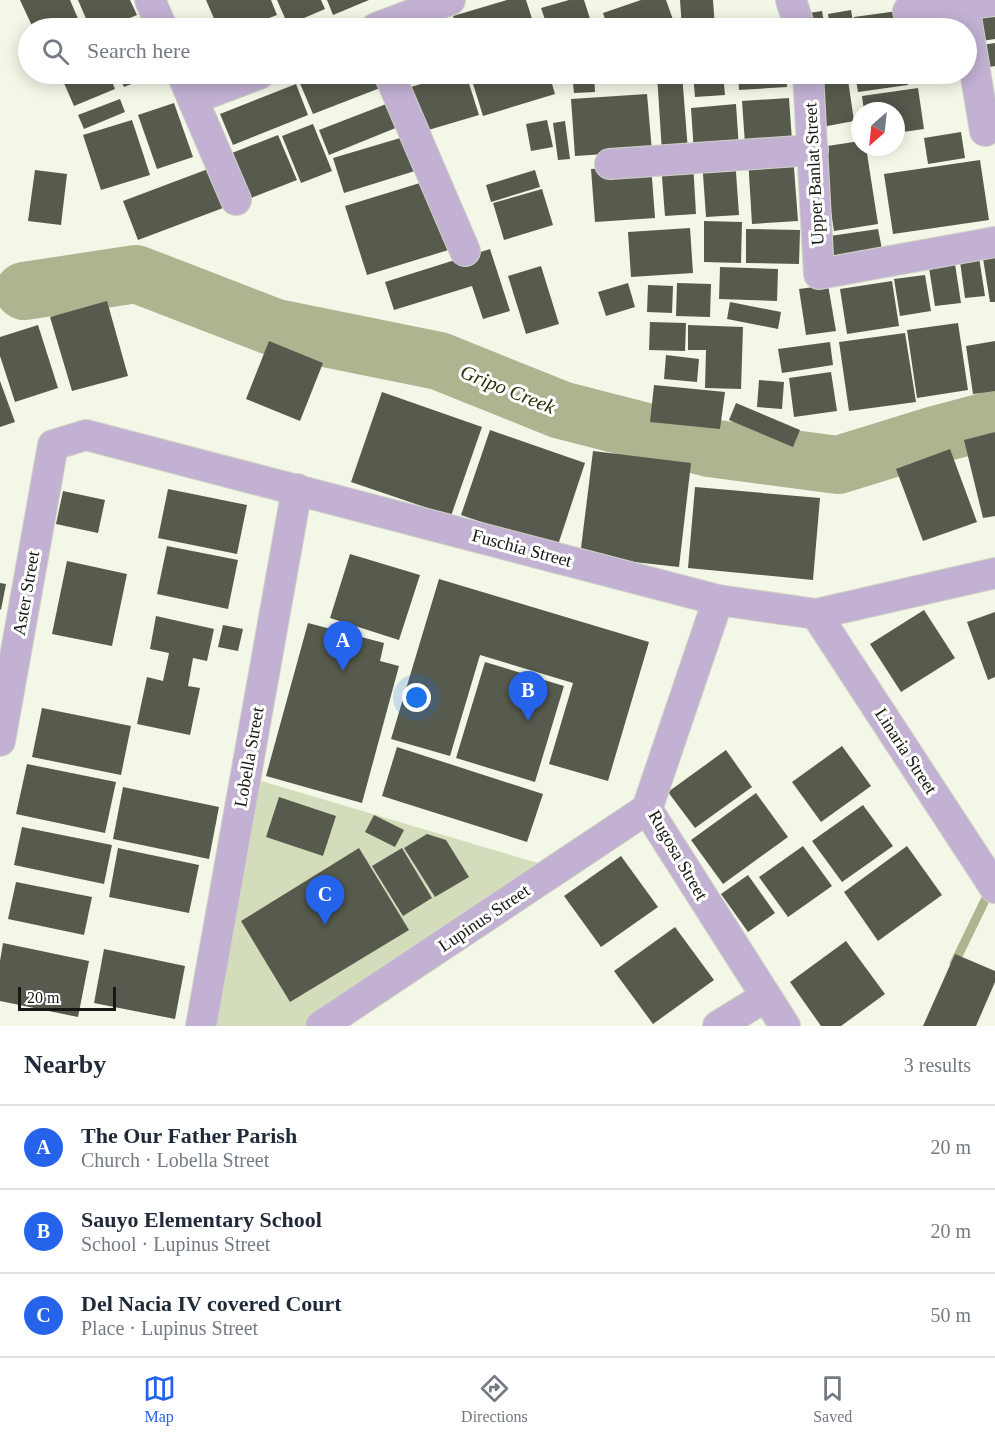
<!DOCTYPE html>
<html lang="en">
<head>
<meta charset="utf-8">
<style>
	:root { --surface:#fff; --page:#f2f2f3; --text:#1f2937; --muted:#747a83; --line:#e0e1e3; --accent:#2563eb }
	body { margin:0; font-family:"Times New Roman",serif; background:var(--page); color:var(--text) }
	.compass { position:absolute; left:851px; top:102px; width:54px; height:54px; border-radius:50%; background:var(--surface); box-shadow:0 3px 15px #0003; rotate:207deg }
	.scale { position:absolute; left:18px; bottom:15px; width:98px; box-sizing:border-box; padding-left:6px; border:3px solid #171813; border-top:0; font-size:16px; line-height:21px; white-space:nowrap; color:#171813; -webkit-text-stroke:4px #fff; paint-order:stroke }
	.you { position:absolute; left:417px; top:698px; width:21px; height:21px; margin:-15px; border:4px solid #fff; border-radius:50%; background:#1a73e8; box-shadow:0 0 0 9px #1a73e833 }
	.badge { display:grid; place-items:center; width:39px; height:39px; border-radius:50%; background:var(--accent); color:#fff; font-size:20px; font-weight:700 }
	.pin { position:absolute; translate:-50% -50px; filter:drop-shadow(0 2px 3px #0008) }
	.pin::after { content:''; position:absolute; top:32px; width:21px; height:18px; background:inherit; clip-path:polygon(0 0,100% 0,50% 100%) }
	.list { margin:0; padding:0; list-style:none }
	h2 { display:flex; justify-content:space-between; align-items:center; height:78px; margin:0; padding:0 24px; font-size:26px }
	h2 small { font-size:20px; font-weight:400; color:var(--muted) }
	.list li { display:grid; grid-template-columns:39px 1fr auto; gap:18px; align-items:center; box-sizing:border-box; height:84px; padding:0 24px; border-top:2px solid var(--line) }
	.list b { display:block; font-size:22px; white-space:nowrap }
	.list p { margin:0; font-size:20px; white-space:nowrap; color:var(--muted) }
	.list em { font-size:20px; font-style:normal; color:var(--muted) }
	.icon { flex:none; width:33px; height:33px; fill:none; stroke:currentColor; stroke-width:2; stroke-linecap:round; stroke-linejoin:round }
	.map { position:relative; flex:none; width:995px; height:1026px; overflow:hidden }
	.search { position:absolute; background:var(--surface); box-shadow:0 3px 15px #0003; left:18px; right:18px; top:18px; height:66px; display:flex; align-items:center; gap:15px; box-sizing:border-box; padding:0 21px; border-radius:33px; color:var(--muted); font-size:22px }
	.sheet { height:330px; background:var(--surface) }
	nav { display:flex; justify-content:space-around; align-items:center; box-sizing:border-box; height:84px; border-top:2px solid var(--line); background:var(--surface); font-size:16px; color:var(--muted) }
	nav a { display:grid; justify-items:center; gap:3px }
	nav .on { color:var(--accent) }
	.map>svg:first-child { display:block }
	.green { fill:#d4ddbb }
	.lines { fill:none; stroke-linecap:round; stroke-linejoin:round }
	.stream { stroke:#acb590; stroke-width:9 }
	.river { stroke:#acb590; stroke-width:58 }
	.building { fill:#575b4d }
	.street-casing { stroke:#d0d3c5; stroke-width:32 }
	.street { stroke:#c2b1d2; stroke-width:30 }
	.labels { text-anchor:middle; stroke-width:6; stroke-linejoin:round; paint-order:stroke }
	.street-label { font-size:18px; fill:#171813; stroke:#fff }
	.water-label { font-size:20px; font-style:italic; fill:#282f02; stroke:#fff }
</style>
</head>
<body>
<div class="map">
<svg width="995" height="1026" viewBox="0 0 995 1026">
	<rect width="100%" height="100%" fill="#f3f7e7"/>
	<polygon class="green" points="258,780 548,866 307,1026 208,1026"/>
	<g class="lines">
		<polyline class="stream" points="954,964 990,890"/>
		<polyline class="river" points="24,291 136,274 276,328 439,361 561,410 709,448 838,465 935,435 995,419"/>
	</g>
	<g class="building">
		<polygon points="20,0 70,0 82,28 33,28"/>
		<polygon points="78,0 130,0 137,15 106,28 90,28"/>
		<polygon points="206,0 271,0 277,15 243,28 218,28"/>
		<polygon points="277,0 321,0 325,9 288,25"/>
		<polygon points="327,0 369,0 333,15"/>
		<polygon points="507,0 526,0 535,28 457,28 453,16"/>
		<polygon points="569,0 584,0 593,28 548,28 541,8"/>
		<polygon points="641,0 666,0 676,28 608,28 603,13"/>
		<polygon points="680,0 713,0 715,28 682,28"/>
		<polygon points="955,6 958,28 910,28 908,13"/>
		<polygon points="995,7 995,39 975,42 970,11"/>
		<polygon points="851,10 854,28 830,28 828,14"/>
		<polygon points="905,10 908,28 856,28 854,17"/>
		<polygon points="822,11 825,28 805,28 803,14"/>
		<polygon points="446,23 447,28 431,28"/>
		<polygon points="995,43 995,66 979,69 975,46"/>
		<polygon points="60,74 109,74 115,89 74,106"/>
		<polygon points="118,74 157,74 124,87"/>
		<polygon points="296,74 374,74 380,88 313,114"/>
		<polygon points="395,74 441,74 399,87"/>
		<polygon points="454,74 466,74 479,115 425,131 411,87"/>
		<polygon points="470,74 549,74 555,94 483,116"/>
		<polygon points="572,74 594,74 595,92 574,93"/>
		<polygon points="597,74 655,74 655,79 597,83"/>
		<polygon points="657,74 682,74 688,151 662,153"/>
		<polygon points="693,74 723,74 725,95 695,97"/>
		<polygon points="738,74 786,74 787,87 739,90"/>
		<polygon points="855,74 906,74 908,85 858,92"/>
		<polygon points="917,74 962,74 962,75 919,81"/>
		<polygon points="848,80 854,121 822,127 815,85"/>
		<polygon points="296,84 308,115 233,145 220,114"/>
		<polygon points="918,88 924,129 896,133 896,111 864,111 862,96"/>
		<polygon points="647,94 652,151 575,156 571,99"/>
		<polygon points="789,98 792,141 745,144 742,101"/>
		<polygon points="120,99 125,112 84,129 78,115"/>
		<polygon points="394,101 403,125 329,155 319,130"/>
		<polygon points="174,103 193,157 157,169 138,115"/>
		<polygon points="736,104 739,149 694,153 691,108"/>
		<polygon points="132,120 150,175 101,190 83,135"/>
		<polygon points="547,120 553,147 531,151 526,124"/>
		<polygon points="565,121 570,159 558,160 553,123"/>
		<polygon points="313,124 332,171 301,183 282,136"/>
		<polygon points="961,132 965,158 928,164 924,138"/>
		<polygon points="278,135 297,180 251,198 232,153"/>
		<polygon points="407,136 418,170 344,193 333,158"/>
		<polygon points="860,141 860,147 866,147 878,224 834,231 821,147"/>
		<polygon points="793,155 798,221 752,224 748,158"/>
		<polygon points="735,158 739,215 706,217 702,160"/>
		<polygon points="980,160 989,220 893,234 884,174"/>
		<polygon points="693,162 696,214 665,216 661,164"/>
		<polygon points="651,165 655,218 595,222 591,169"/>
		<polygon points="208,169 223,208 138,240 123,201"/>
		<polygon points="35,170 67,174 61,225 28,221"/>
		<polygon points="535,170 540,187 491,202 486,185"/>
		<polygon points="433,179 455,248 367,275 345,206"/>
		<polygon points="542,189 553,225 504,240 493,203"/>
		<polygon points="704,221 742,222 741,263 704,262"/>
		<polygon points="690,228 693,273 631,277 628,232"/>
		<polygon points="746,229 800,230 799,264 746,263"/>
		<polygon points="878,229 882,249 833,257 830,236"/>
		<polygon points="995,243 995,302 990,302 981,246"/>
		<polygon points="490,249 510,311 483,319 472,286 394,310 385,282"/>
		<polygon points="953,251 961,303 935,306 927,255"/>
		<polygon points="978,251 985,296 965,298 959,254"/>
		<polygon points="541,266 559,324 526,334 508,276"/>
		<polygon points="720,267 778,269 777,301 719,299"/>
		<polygon points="925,275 931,311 900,316 894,279"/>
		<polygon points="892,281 899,326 847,334 840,289"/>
		<polygon points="628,283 635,307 606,316 598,292"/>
		<polygon points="677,283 711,284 710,317 676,316"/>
		<polygon points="648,285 673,286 672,313 647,312"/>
		<polygon points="828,285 836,331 806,335 799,289"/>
		<polygon points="107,301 128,376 72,391 50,317"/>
		<polygon points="730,302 781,312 778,329 727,319"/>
		<polygon points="650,322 686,323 685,351 649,350"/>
		<polygon points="958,323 968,390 917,398 907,330"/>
		<polygon points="38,325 58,388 15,402 0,356 0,337"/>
		<polygon points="688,325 743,327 741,389 705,388 706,350 688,350"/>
		<polygon points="905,333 916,402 849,411 839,342"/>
		<polygon points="269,341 323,363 300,421 246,399"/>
		<polygon points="995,341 995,391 973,394 966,346"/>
		<polygon points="830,342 833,365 782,373 778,349"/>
		<polygon points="666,355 699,359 697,382 664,379"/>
		<polygon points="831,372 837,411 794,417 789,378"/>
		<polygon points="759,380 784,382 782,409 757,407"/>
		<polygon points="0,381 15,422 0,427"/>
		<polygon points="654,385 725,392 720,429 650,422"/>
		<polygon points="382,392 482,427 451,516 351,482"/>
		<polygon points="736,403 800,430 793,447 729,420"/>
		<polygon points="490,430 585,463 557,548 461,515"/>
		<polygon points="995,432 995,516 983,518 964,440"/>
		<polygon points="950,449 977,522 923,541 896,469"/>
		<polygon points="593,451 691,463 679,567 580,556"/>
		<polygon points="695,487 820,498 813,580 688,568"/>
		<polygon points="168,489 247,505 237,554 158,538"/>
		<polygon points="63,491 105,500 98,533 56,524"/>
		<polygon points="167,546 238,560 228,609 157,594"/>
		<polygon points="350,554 420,575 399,640 330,618"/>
		<polygon points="67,561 127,574 112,646 52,634"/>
		<polygon points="439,579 649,642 608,781 549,764 573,683 480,655 450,756 391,739"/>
		<polygon points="0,583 6,584 1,610 0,609"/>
		<polygon points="924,610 955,658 901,692 870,644"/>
		<polygon points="995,612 995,677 988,680 967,622"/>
		<polygon points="156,616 214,629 207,661 193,658 188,686 200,688 190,735 137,724 147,677 163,681 169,653 150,649"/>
		<polygon points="308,623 384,643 380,661 399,666 362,803 266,776"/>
		<polygon points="223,625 243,629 238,651 218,647"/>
		<polygon points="485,662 564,686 535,782 456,758"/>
		<polygon points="42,708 131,726 121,775 32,757"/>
		<polygon points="842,746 871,786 821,822 792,782"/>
		<polygon points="397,747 543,794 527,842 382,796"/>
		<polygon points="726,750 752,787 695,828 668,792"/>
		<polygon points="27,764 116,782 105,833 16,814"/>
		<polygon points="123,787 219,807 209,859 113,839"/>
		<polygon points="756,793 788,837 723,884 691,840"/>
		<polygon points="279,797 336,816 323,856 266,837"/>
		<polygon points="863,805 893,846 842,882 812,841"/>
		<polygon points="374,815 404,830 395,847 365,832"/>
		<polygon points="22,827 112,845 104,884 14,865"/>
		<polygon points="427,834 446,840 469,877 435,897 404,848"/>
		<polygon points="803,846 832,886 788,917 759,877"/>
		<polygon points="907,846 942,895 878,941 844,892"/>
		<polygon points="118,848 199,865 189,913 109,897"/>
		<polygon points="359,848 409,930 290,1002 241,921"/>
		<polygon points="402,848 432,898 403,916 372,866"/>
		<polygon points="621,856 658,907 601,947 564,896"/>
		<polygon points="748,875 775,913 748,932 721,894"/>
		<polygon points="16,882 92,897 84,935 8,919"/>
		<polygon points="675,927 714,980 653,1024 614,971"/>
		<polygon points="846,941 885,994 841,1026 821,1026 790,982"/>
		<polygon points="3,943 89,961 78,1017 0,1001 0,961"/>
		<polygon points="104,949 185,966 175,1019 94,1003"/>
		<polygon points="955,954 995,971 995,982 976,1026 923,1026"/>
	</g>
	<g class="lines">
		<g class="street-casing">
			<g id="street">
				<polyline points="150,0 162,28"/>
				<polyline points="791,0 800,28"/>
				<polyline points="964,5 985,131"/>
				<polyline points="908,11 995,1"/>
				<polyline points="376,28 450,0"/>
				<polyline points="182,74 236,200"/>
				<polyline points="389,74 465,251"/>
				<polyline points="808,74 819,274 995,242"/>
				<polyline points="193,99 259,74"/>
				<polyline points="610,164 813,150"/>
				<polyline points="816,614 995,888"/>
				<polyline points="0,741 53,445 86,435 718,600 816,614 995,573"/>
				<polyline points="647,809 785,1026"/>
				<polyline points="647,809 718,600"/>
				<polyline points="201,1026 297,489"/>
				<polyline points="321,1026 647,809"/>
				<polyline points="718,1026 765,997"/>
			</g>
		</g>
		<use href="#street" class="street"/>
	</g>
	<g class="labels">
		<g class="street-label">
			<text transform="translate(814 174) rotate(-93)" y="6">Upper Banlat Street</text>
			<text transform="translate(522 548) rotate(15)" y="6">Fuschia Street</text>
			<text transform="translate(26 593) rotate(-80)" y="6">Aster Street</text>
			<text transform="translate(906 751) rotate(57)" y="6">Linaria Street</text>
			<text transform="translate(249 757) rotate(-80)" y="6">Lobella Street</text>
			<text transform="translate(678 855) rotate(60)" y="6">Rugosa Street</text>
			<text transform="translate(484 918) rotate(-34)" y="6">Lupinus Street</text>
		</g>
		<g class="water-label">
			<text transform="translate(508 389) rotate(22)" y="7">Gripo Creek</text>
		</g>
	</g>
</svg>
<svg class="compass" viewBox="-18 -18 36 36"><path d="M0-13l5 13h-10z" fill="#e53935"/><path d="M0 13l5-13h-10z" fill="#747a83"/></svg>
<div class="scale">20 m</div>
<div class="you"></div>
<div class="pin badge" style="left:343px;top:671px">A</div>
<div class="pin badge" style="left:528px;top:721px">B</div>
<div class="pin badge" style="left:325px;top:925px">C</div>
<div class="search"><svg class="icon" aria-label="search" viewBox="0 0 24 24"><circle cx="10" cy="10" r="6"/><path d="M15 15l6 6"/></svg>Search here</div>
</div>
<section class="sheet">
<h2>Nearby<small>3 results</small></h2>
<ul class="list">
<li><span class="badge">A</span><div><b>The Our Father Parish</b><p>Church · Lobella Street</p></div><em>20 m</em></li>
<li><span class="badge">B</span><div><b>Sauyo Elementary School</b><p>School · Lupinus Street</p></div><em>20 m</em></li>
<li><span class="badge">C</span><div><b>Del Nacia IV covered Court</b><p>Place · Lupinus Street</p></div><em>50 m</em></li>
</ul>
</section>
<nav>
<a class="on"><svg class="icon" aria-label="map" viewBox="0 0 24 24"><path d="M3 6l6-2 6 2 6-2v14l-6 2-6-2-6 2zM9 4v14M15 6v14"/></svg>Map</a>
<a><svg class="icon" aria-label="directions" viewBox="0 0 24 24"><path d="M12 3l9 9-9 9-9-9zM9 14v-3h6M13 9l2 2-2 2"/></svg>Directions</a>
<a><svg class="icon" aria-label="saved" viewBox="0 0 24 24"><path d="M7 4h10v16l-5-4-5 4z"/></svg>Saved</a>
</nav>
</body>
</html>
